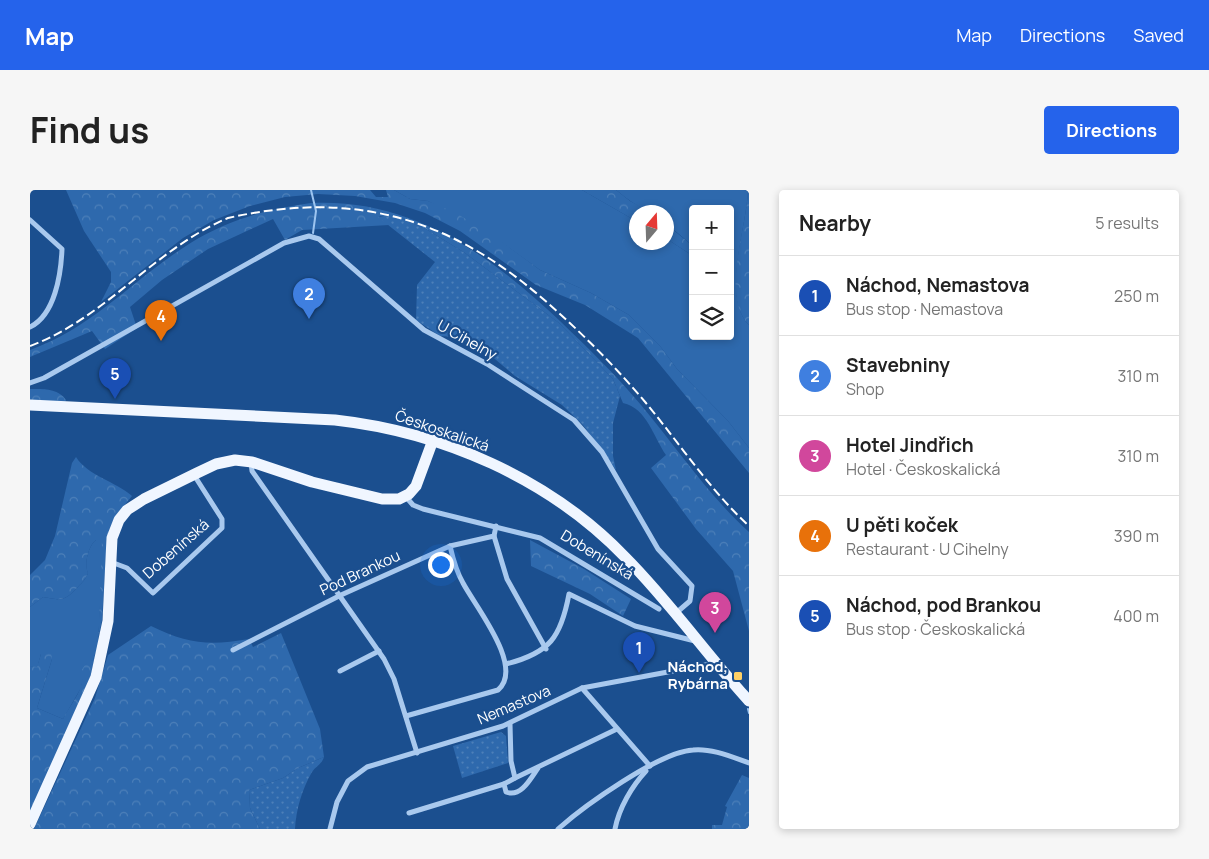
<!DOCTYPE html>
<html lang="en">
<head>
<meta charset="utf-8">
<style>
	:root { --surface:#fff; --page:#f6f6f6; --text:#222; --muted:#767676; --line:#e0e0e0; --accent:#2563eb }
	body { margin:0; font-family:Manrope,sans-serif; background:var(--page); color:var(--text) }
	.controls { position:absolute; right:15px; top:15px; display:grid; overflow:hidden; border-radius:5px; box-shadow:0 2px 8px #0003 }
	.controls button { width:45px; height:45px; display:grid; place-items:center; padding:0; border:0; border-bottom:1px solid var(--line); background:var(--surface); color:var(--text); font:25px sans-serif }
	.compass { position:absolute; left:599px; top:15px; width:45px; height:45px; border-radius:50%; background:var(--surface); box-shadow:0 2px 8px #0003; rotate:19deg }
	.you { position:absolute; left:410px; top:374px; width:18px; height:18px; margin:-12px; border:4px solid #fff; border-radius:50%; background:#1a73e8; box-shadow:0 0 0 8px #1a73e833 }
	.badge { display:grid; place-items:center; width:32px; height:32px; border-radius:50%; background:var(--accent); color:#fff; font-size:16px; font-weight:700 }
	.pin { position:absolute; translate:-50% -41px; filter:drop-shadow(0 1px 2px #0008) }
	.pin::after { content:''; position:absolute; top:26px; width:18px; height:15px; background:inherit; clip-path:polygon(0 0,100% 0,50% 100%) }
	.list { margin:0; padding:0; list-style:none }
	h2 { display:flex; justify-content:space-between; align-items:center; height:65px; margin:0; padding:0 20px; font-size:21px }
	h2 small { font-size:16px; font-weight:400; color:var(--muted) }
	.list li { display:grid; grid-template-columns:32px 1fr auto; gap:15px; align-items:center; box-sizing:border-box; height:80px; padding:0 20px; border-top:1px solid var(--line) }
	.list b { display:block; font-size:19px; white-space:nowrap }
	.list p { margin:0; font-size:16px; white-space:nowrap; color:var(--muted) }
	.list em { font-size:16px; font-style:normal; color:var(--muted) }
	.icon { flex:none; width:28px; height:28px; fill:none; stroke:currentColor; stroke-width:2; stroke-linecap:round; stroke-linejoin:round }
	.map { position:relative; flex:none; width:719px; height:639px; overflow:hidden; border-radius:5px }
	header { display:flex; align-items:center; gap:30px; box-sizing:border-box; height:70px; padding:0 25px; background:var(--accent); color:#fff }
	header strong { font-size:24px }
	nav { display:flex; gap:28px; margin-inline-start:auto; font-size:18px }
	.intro { display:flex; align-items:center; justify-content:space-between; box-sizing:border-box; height:120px; padding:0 30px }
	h1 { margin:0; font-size:35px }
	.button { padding:12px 22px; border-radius:5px; background:var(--accent); color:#fff; font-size:18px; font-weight:700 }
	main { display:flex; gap:30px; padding:0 30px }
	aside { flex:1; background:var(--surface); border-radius:5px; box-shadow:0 2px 8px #0003 }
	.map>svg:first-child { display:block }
	.grass { fill:#2e69ad }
	.forest { fill:url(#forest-crowns) }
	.park { fill:url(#park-dots) }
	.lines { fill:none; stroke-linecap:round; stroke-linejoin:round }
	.stream { stroke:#9cc4f0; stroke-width:2 }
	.street { stroke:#a9c9ee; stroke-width:5 }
	.primary { stroke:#f0f6ff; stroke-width:11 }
	.rail { stroke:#fff; stroke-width:2; stroke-dasharray:9 4; stroke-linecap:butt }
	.poi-dot { fill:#ffd166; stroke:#1b4f8f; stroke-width:2 }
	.labels { text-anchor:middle; stroke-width:4.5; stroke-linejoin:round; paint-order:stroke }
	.street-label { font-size:15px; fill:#fff; stroke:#1b4f8f }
	.poi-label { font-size:15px; font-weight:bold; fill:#fff; stroke:#1b4f8f; text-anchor:end }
</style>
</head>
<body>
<header>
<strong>Map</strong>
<nav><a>Map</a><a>Directions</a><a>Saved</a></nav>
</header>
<div class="intro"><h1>Find us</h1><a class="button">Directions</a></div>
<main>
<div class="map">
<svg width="719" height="639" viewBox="0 0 719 639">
	<defs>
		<pattern id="forest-crowns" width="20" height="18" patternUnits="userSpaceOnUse" patternTransform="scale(1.25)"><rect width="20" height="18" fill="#2e69ad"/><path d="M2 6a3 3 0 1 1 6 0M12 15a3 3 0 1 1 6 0" fill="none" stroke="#4d80b9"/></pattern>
		<pattern id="park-dots" width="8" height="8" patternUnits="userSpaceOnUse" patternTransform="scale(1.25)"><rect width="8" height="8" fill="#2e69ad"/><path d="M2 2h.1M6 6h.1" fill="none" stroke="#4d80b9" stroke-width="1.8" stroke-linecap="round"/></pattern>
	</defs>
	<rect width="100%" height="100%" fill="#1b4f8f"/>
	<g class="grass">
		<path d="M364 0H552L606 31V52H636L637 49 663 66V146H700V19H663V56L637 34 636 22C612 22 604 14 586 0H718C717 37 691 107 719 135V258L698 231 647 179 630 156 599 125 561 103 510 80 471 52 398 11 380 9Z"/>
		<path d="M66 350H72L73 355 68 456 63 470 56 474 51 498 33 529 7 518 22 469 11 464 7 478 0 476V417L13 407C31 410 33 412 46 399 51 393 55 391 58 383 54 374 58 356 66 350Z"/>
	</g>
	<g class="forest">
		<polygon points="36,0 340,0 346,7 358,7 356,0 364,0 380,9 398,11 426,23 468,49 510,80 561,103 599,125 630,156 647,179 698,231 719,258 719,283 608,148 555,115 506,95 430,41 395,23 365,13 325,6 288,4 255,7 220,16 184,30 153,48 71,112 81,92 81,82 54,41"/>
		<polygon points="552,0 586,0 600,11 620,22 606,22 606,31"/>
		<path d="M718 0H719V135C690 106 717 38 718 0Z"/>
		<path d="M281 13C382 8 460 65 530 131 558 158 586 185 611 215 647 258 678 305 719 342V441L703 381 666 339 621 278 636 265C624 248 617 218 593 213L583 189 529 133 435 63 396 39 372 29 349 26 359 35 272 40 255 50 243 29 178 59 132 90 100 117 107 138 75 159 62 141 0 167V160C64 137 103 89 159 54 197 30 237 19 281 13Z"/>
		<polygon points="636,34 663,56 663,66 637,49"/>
		<path d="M0 199C13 199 28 198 36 210L35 213 0 211Z"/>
		<path d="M46 267C58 286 85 291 102 306L84 328 77 347 72 430 61 485 0 622V476L7 477 11 464 16 457 21 461 22 469 7 518 33 529C40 514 57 498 51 481L57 472 63 470 68 456 72 350H66C58 356 54 374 58 383 55 391 51 393 46 399 33 412 31 410 13 407L0 417V385L15 370 25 346 42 273Z"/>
		<polygon points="500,350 554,379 601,409 593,426 560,404 501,376"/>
		<path d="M121 436C157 454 180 456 219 449L223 457 251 443 290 539 294 567 268 578 253 588 219 600 220 618 230 639H4L65 508 78 465Z"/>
		<polygon points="712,585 719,588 719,639 682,639 682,635 692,635 697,617 695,616"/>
	</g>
	<g class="park">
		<polygon points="358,26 372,29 396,39 435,63 529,133 583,189 590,206 583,233 583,266 586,280 553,235 532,215 485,186 459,164 425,147 410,146 386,130 387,95 405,72 348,27"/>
		<polygon points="471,542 476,546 478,573 432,588 423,556"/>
		<path d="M294 567C292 574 286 576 282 582 272 599 266 620 265 639H230L220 618 219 600 253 588 268 578Z"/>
	</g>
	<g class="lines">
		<g class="stream">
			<polyline points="281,0 286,21 283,43"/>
			<polyline points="718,519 719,523"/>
		</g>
		<g class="street">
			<path d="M0 30 32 59C31 84 25 125 0 137"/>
			<polyline points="0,193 14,188 254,53 279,46 289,49 394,140 457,174 544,230 572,262 628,359 662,396 660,411 646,423"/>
			<polyline points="221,272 222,281 354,469 364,489 387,563"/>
			<polyline points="376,307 383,315 393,319 510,348 629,419"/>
			<polyline points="464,346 477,389 516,459"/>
			<polyline points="81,372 97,378 123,403 192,338 192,329 164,285"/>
			<polyline points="203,460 311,405 420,356 464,346 466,336"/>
			<path d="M476 474C520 463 531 447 539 404L605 436 665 451"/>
			<polyline points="310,481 349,461"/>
			<polyline points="552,498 620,576"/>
			<path d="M376 526 468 500C495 477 445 416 433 393 426 381 423 369 420 356"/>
			<polyline points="480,534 481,571 485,588"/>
			<path d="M508 578C501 588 491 608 476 602L474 594 485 588 587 539"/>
			<polyline points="379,623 474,594"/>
			<polyline points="300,639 307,612 318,591 337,577 473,536 552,498 686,473"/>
			<path d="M528 639C554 616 629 562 663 560 681 558 702 567 719 573"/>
			<path d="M585 639C589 618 602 596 616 581"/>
		</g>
		<g class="primary">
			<path d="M0 215 305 230C412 242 519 288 595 367 640 412 676 464 719 511"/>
			<polyline points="0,634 66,487 78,431 82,348 89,330 97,320 114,309 167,283 186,274 205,270 222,272 282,292 352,309 369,309 379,304 386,296 403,250"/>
		</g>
		<path class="rail" d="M0 156C76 128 124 59 198 28 322 0 418 27 512 108 549 140 584 175 616 213 650 254 680 300 719 336"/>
	</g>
	<rect class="poi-dot" x="703" y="481" width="10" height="10" rx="2.5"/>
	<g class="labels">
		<g class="street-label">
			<text transform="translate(437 150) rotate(29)" y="5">U Cihelny</text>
			<text transform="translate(412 241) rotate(19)" y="5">Českoskalická</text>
			<text transform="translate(146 359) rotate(-41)" y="5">Dobenínská</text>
			<text transform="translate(567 365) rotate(31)" y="5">Dobenínská</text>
			<text transform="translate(330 383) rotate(-25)" y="5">Pod Brankou</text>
			<text transform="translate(484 515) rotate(-23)" y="5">Nemastova</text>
		</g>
		<g class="poi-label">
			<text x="698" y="482">Náchod,<tspan x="698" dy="17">Rybárna</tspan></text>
		</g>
	</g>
</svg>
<div class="controls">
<button>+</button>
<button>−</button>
<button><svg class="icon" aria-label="layers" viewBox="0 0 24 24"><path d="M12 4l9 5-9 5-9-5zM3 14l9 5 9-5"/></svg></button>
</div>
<svg class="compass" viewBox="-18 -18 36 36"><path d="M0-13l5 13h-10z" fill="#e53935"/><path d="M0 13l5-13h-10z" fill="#767676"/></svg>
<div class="you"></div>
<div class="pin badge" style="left:609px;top:483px;background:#1a4fb4">1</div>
<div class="pin badge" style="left:279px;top:129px;background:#3f7fe0">2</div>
<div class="pin badge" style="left:685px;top:443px;background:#d1479c">3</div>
<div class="pin badge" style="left:131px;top:151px;background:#e8710a">4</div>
<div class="pin badge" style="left:85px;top:209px;background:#1a4fb4">5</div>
</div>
<aside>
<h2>Nearby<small>5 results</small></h2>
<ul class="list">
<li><span class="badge" style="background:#1a4fb4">1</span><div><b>Náchod, Nemastova</b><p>Bus stop · Nemastova</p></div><em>250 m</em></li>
<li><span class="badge" style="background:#3f7fe0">2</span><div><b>Stavebniny</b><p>Shop</p></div><em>310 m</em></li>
<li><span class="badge" style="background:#d1479c">3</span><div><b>Hotel Jindřich</b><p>Hotel · Českoskalická</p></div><em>310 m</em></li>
<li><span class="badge" style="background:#e8710a">4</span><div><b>U pěti koček</b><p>Restaurant · U Cihelny</p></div><em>390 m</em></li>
<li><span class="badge" style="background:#1a4fb4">5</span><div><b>Náchod, pod Brankou</b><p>Bus stop · Českoskalická</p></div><em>400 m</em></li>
</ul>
</aside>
</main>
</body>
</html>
